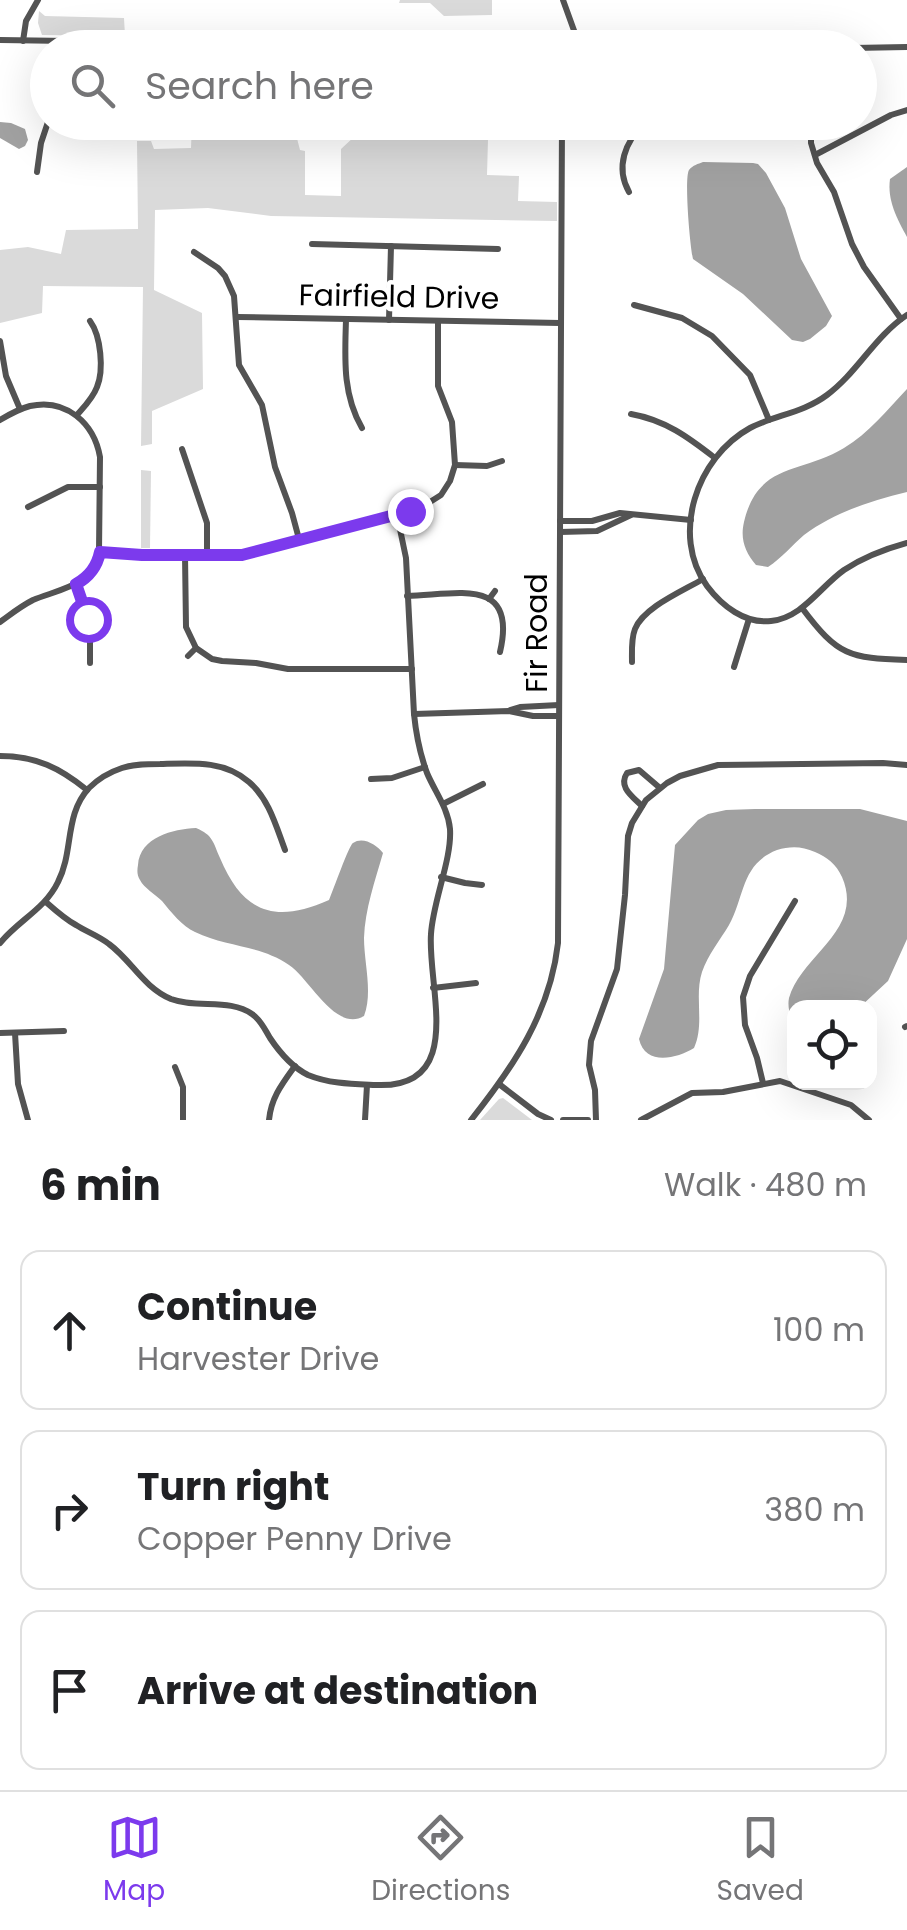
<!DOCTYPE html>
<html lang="en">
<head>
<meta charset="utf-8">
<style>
	:root { --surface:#fff; --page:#f6f6f6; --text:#202124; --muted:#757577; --line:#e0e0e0; --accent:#7c3aed }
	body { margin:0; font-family:Poppins,sans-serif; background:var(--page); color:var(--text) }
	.controls { position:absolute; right:30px; bottom:30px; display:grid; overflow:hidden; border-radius:20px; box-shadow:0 10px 40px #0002 }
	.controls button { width:90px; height:90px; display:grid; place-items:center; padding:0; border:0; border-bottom:2px solid var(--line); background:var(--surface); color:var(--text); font:50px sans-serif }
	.stop { position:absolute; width:30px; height:30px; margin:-22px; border:8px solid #7c3aed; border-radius:50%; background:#fff }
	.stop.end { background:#7c3aed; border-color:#fff; box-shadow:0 2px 10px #0008 }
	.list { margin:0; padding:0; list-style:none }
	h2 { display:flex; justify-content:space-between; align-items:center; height:130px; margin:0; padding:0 40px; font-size:42px }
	h2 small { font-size:32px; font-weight:400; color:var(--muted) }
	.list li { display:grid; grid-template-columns:65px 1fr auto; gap:30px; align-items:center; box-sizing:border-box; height:160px; margin:0 20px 20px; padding:0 20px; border:2px solid var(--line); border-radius:20px }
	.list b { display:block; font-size:38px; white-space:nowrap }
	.list p { margin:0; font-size:32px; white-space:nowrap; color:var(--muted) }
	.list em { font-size:32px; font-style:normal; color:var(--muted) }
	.icon { flex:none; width:55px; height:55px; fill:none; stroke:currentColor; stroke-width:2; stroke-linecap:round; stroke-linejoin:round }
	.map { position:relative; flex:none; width:907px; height:1120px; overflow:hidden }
	.search { position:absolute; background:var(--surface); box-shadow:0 10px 40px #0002; left:30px; right:30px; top:30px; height:110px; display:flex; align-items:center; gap:25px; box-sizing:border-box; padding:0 35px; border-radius:55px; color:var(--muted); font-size:38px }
	.sheet { height:670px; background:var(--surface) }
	nav { display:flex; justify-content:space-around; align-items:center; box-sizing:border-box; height:140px; border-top:2px solid var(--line); background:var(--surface); font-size:28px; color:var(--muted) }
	nav a { display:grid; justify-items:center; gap:5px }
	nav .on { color:var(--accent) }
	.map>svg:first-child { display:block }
	.green { fill:#dadada }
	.water { fill:#a1a1a1 }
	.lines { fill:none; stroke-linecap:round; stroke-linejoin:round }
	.minor { stroke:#535353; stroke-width:6 }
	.route { stroke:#7c3aed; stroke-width:12 }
	.labels { text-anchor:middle; stroke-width:9; stroke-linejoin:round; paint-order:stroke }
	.street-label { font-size:30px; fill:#000; stroke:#fff }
</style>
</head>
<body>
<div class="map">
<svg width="907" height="1120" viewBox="0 0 907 1120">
	<rect width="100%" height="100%" fill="#fff"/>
	<g class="green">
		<polygon points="400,0 492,0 492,15 444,16 430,3 399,3"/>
		<polygon points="39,11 45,16 124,18 125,36 42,35 38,23"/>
		<polygon points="192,123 293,123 300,150 305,151 305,195 341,196 341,149 369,123 412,123 412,138 488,139 487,175 519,176 518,201 557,202 557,221 271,216 208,208 155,210 154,290 202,313 203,389 152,411 152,444 141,446 143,287 43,286 42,313 0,323 0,250 28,247 61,254 66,230 138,229 137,141 151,141 154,149 191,148"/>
		<polygon points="141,470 151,471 150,548 141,548"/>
		<polygon points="503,1098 532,1120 480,1120 499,1099"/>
	</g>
	<g class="water">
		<polygon points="0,122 11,123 25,129 28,140 25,146 19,149 0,138"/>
		<path d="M703 162 753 163 758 164 766 173 785 208 801 259 832 316 826 326 810 339 803 342 792 340 743 294 693 259C690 247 684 178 689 170 693 165 698 164 703 162Z"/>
		<path d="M907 167V237C897 219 887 200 890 179Z"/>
		<path d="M907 389V492C870 501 835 512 804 535 792 545 782 558 768 567L756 565C745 552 740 539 744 522 758 462 801 474 844 448 869 433 887 410 907 389Z"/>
		<path d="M755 809H860L907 821V939L888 981 860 1007 794 1008V1027C791 1018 787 1008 789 998 801 955 865 930 842 877 836 864 827 857 815 852 802 846 790 846 777 850 741 864 745 896 729 925 720 940 708 955 702 972 694 997 705 1024 694 1048 676 1059 645 1066 639 1039L664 969 675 845 698 820 708 814 726 810Z"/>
		<path d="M196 828C213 835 213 842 220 858 243 913 275 924 329 900 333 891 349 845 353 843 363 836 377 845 383 853 375 881 365 909 364 938 364 963 373 993 364 1016 336 1033 310 979 289 965 260 945 226 947 195 932 182 926 171 912 162 901 155 894 144 888 140 880 137 875 137 871 138 865 140 837 173 829 196 828Z"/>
	</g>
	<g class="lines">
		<g class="minor">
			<polyline points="563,0 576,36"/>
			<polyline points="0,40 544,48"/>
			<polyline points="579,40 592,46 610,47 811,48"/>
			<polyline points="23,41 26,21 38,0"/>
			<polyline points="536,45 569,34 579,40 580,48"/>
			<polyline points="853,48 907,47"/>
			<polyline points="811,122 811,143 817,163 834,192 852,244 864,267 901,319"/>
			<polyline points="815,155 891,115 907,110"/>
			<polyline points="37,172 41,143 48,122"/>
			<path d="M629 192C615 167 625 142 645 122"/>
			<polyline points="312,244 498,249"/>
			<polyline points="194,252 218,268 225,276 234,296 239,365 262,405 275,467 292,513 299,539"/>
			<polyline points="634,305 682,318 712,336 750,375 769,420"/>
			<path d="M907 315C875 336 857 373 827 395 803 413 775 415 750 428 697 457 670 535 707 586 722 606 745 624 771 621 802 618 820 587 844 570 864 557 885 549 907 543"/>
			<polyline points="237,317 560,323"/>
			<path d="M346 319C345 357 342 394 362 428"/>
			<polyline points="389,320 391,246"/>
			<polyline points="0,341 6,376 20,409"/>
			<path d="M631 414C665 420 688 437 715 458"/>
			<path d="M77 415C84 407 93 398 97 387 104 370 101 336 90 321"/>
			<path d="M0 420C10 414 19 409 30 406 66 398 94 423 100 457L99 552C95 585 60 589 33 600 21 606 11 614 0 622"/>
			<polyline points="182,449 207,523 207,555"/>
			<polyline points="455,465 487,466 502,461"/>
			<polyline points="28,507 68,487 100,487"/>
			<polyline points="560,521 592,521 620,513 691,520"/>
			<polyline points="560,532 597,531 631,515"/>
			<polyline points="99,552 142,555 242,555 419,509 441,495 450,481 455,465 452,422 438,386 438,321"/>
			<polyline points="185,555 186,627 196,648 212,659 222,661 256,663 288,669 412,669"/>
			<polyline points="76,584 90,626 90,663"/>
			<path d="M407 596C455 595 518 575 500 652"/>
			<polyline points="489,599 495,591"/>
			<path d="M802 608C838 656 849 658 907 660"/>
			<polyline points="188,656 196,648"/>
			<path d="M632 662C632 651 631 639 635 629 644 607 683 591 703 579"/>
			<polyline points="734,667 749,619"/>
			<polyline points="510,710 520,707 559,705"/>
			<polyline points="414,714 509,711 533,716 559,716"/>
			<path d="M0 756C36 756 60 768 87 790"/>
			<polyline points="371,779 392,778 425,767"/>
			<polyline points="443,804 483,784"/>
			<path d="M642 806C632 796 618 787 627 773L639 770 660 788"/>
			<polyline points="441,877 465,883 482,885"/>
			<path d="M46 902C55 910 65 919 76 925 87 932 99 936 109 944 132 961 143 987 171 999 197 1009 230 998 252 1014 261 1020 265 1030 270 1038 280 1053 292 1067 308 1075 330 1084 353 1084 376 1085 467 1089 427 987 431 934 433 901 452 859 450 829 448 808 435 792 427 773 420 754 416 734 414 714L406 558 397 515"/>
			<path d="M0 943C19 920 45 909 58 882 74 851 64 815 89 788 98 779 110 772 122 768 134 764 147 764 160 764 192 763 224 760 249 782 269 799 276 826 285 850"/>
			<polyline points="433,988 476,983"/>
			<polyline points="905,1027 907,1026"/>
			<polyline points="0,1033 64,1031"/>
			<polyline points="15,1033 18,1084 28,1120"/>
			<polyline points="175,1067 183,1087 183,1120"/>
			<polyline points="763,1083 757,1058 745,1025 743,997 750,976 795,901"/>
			<polyline points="499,1084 538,1114 551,1120"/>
			<path d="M269 1120C271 1098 282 1084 295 1066"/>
			<polyline points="365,1120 367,1085"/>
			<path d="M471 1120C514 1066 550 1013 558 943L562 122"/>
			<polyline points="563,1120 588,1120"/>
			<polyline points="596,1120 595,1090 589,1065 591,1041 617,969 625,895 628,836 632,823 646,800 667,783 680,776 718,765 883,763 907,765"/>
			<polyline points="641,1120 692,1093 723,1092 780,1081 851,1105 869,1120"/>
		</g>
	</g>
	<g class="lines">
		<path class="route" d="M88 619 76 584C89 577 97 567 100 552L142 555H242L410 511"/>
	</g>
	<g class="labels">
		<g class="street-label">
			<text transform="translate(399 297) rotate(1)" y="10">Fairfield Drive</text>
			<text transform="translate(537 633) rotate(-90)" y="10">Fir Road</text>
		</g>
	</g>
</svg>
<div class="controls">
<button><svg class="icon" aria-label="locate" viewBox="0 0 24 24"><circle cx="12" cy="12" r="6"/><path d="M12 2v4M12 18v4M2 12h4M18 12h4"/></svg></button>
</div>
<div class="stop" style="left:88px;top:619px"></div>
<div class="stop end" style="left:410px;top:511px"></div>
<div class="search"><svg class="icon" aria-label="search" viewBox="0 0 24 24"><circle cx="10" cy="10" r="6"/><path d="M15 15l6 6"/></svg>Search here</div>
</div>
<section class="sheet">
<h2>6 min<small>Walk · 480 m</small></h2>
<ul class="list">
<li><svg class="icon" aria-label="ahead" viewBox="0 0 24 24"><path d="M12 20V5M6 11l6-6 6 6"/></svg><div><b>Continue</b><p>Harvester Drive</p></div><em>100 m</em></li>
<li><svg class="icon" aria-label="right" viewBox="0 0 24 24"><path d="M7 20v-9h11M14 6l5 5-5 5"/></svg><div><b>Turn right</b><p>Copper Penny Drive</p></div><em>380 m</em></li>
<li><svg class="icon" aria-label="arrive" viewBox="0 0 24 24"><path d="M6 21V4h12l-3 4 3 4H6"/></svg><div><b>Arrive at destination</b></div></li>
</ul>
</section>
<nav>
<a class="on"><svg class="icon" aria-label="map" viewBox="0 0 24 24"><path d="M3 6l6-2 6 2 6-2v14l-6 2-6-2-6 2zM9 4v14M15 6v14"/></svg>Map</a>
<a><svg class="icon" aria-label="directions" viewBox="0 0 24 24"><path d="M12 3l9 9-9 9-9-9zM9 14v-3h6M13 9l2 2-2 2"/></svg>Directions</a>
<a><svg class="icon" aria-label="saved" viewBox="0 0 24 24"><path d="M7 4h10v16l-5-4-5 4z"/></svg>Saved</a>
</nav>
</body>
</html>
